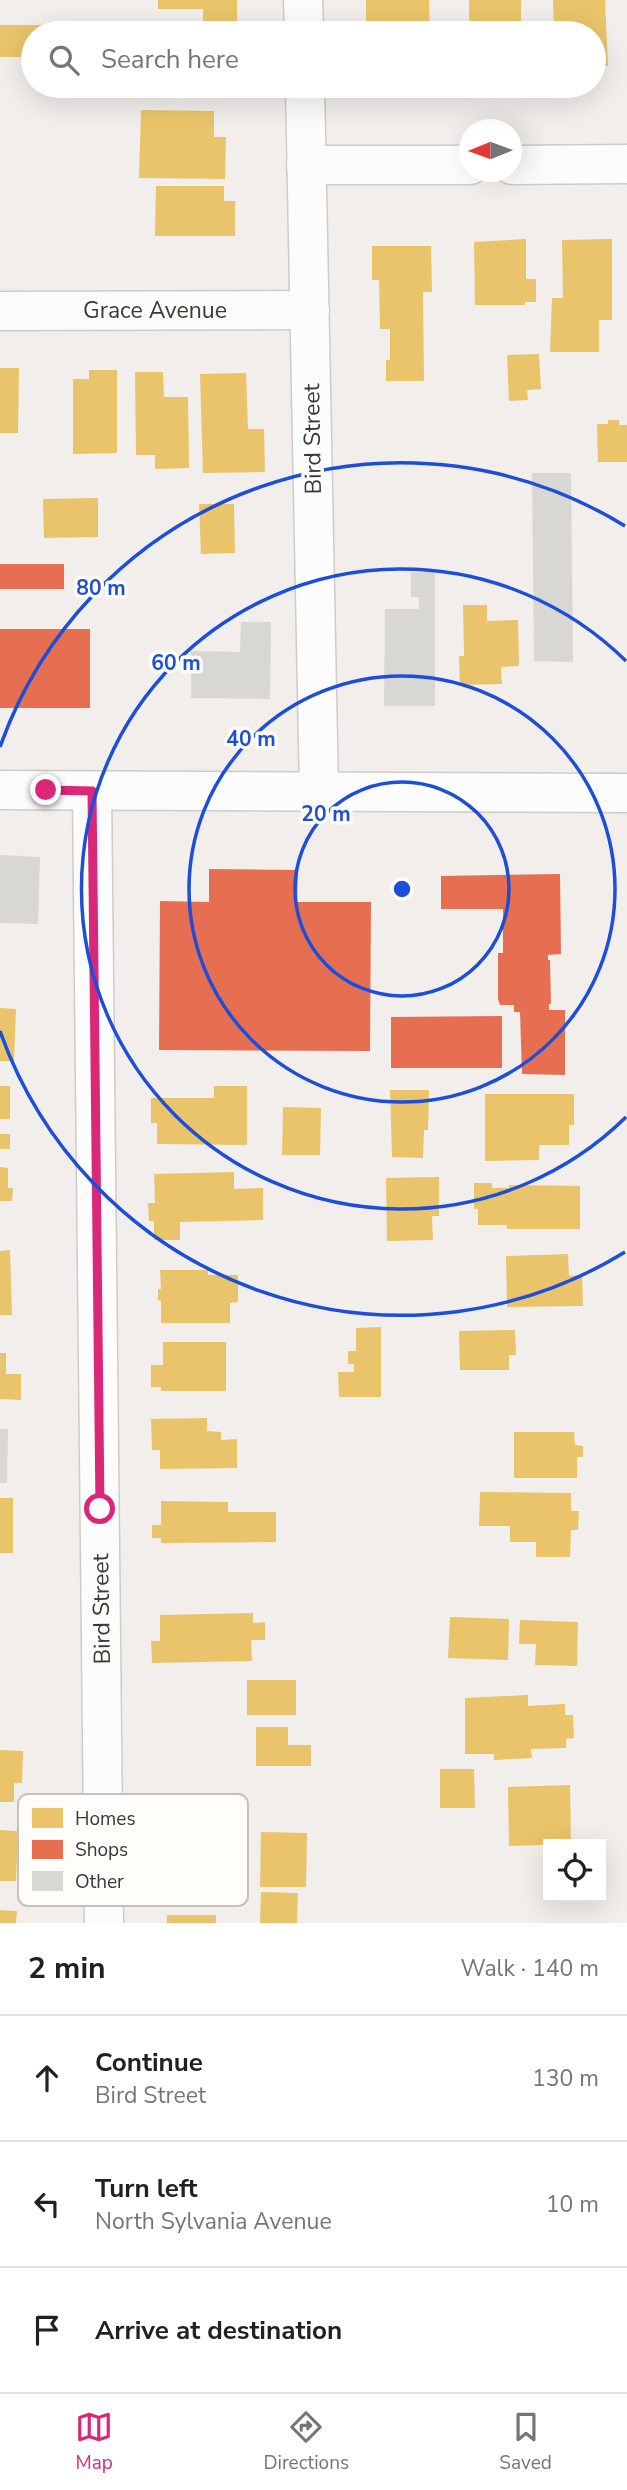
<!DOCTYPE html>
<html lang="en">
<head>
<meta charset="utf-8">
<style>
	:root { --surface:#fff; --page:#f2f2f2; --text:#202124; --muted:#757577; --line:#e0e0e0; --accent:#db2777 }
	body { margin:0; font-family:"Nunito Sans",sans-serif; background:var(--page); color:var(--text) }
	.controls { position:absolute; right:21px; bottom:21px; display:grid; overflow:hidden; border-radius:0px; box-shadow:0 7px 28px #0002 }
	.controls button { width:63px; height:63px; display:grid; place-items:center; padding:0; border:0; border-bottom:2px solid var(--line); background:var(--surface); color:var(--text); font:35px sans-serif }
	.compass { position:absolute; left:459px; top:119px; width:63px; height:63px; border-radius:50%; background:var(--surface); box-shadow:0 7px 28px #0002; rotate:269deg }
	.stop { position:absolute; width:21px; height:21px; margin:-16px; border:5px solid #db2777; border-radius:50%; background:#fff }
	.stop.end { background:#db2777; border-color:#fff; box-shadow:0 2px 7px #0008 }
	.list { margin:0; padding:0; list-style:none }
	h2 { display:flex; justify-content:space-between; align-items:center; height:91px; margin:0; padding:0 28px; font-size:30px }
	h2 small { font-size:23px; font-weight:400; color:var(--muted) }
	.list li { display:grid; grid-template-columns:46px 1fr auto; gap:21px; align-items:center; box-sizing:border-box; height:126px; padding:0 28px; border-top:2px solid var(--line) }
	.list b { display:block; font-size:26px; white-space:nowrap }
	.list p { margin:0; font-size:23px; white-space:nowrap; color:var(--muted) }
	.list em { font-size:23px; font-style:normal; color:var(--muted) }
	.icon { flex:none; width:38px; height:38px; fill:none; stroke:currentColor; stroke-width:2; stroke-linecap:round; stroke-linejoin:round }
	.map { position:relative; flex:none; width:627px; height:1923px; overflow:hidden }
	.search { position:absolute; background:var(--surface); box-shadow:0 7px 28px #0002; left:21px; right:21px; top:21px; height:77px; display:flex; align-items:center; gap:18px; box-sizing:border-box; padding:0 24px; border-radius:38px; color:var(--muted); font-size:26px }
	.sheet { height:469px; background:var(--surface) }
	nav { display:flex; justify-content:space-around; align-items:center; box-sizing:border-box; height:98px; border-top:2px solid var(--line); background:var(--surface); font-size:19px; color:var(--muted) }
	nav a { display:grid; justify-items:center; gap:4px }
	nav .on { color:var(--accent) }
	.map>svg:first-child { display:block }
	.homes { fill:#e9c46a }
	.shops { fill:#e76f51 }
	.building { fill:#d8d7d4 }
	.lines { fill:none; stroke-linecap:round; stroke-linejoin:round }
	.minor-casing { stroke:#cecbc9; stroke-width:41 }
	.secondary-casing { stroke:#cecbc9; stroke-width:41 }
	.minor { stroke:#fdfcfc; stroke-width:38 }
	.secondary { stroke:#fdfcfc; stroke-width:38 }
	.route { stroke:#db2777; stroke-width:9 }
	.ring { fill:none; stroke:#1d4ed8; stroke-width:3.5 }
	.labels { text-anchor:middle; stroke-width:7; stroke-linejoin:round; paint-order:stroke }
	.street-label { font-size:23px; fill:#3b3937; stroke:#fffdf9 }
	.key { fill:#fffdf9; stroke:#c4c2bf; stroke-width:2 }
	.key-label { font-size:19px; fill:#3b3937 }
	.centre { fill:#1d4ed8; stroke:#fffdf9; stroke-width:3.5 }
	.ring-label { font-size:21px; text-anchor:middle; font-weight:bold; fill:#1d4ed8; stroke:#fffdf9; stroke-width:7; stroke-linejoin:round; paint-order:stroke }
</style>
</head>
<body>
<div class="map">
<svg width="627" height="1923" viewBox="0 0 627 1923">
	<rect width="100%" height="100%" fill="#f1eeeb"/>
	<g class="homes">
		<polygon points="158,0 237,0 237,21 203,21 203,9 158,9"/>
		<polygon points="366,0 429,0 430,33 373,33 373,24 366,25"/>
		<rect x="469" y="0" width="52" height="33"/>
		<polygon points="553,0 605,0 608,66 594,67 594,33 554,33"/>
		<polygon points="0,25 66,25 66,33 33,33 33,65 30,65 31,57 0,57"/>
		<rect x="161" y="86" width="67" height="9"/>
		<polygon points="141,110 214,111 214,137 226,137 225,179 139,178"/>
		<polygon points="156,186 224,186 224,201 235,201 235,236 155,236"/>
		<polygon points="526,239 526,279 536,279 536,302 525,302 525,305 475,305 474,242"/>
		<polygon points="612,239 612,320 599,320 599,352 550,352 552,298 563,298 562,240"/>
		<polygon points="372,246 431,246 432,292 423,292 424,381 386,381 386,360 390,360 390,329 380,329 379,280 372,280"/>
		<polygon points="539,354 541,389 527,390 528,400 509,401 507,355"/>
		<polygon points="0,368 19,368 18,433 0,433"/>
		<polygon points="89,370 117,370 117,453 73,454 73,379 89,379"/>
		<polygon points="135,372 163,372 164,397 188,397 189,468 155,469 155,455 136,455"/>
		<polygon points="246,373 248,429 264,429 265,472 203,473 200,374"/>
		<polygon points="608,420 619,420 619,425 627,425 627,462 598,462 597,424 608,424"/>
		<polygon points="98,498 98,537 44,538 43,499"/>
		<polygon points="199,504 234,504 235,553 201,554"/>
		<polygon points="463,605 487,605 487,621 518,620 519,666 501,667 502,684 460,685 459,656 464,656"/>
		<polygon points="0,1008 16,1009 14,1061 0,1061"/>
		<rect x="0" y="1086" width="10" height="33"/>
		<polygon points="214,1086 247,1086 247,1145 157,1144 157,1123 151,1123 151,1098 214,1098"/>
		<polygon points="390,1090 429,1090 428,1130 424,1130 423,1158 392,1157"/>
		<polygon points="485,1094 574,1094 574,1125 569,1125 569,1145 539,1145 539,1160 485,1161"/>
		<polygon points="283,1107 321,1108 320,1155 282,1155"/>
		<rect x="0" y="1134" width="10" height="15"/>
		<polygon points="0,1167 8,1168 8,1188 13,1188 12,1201 0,1201"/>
		<polygon points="234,1172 234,1189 263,1188 263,1220 180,1222 180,1240 154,1240 154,1221 149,1221 148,1203 155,1203 154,1174"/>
		<polygon points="439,1177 439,1216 432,1216 433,1240 387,1241 386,1178"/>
		<polygon points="474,1183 492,1183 492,1188 509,1188 509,1185 580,1186 580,1229 507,1229 507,1225 478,1225 478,1209 474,1209"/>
		<polygon points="10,1250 12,1315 0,1315 0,1251"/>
		<polygon points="568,1254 569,1276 582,1275 583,1306 507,1307 506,1256"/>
		<polygon points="160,1270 208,1270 208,1275 238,1275 238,1302 230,1303 230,1323 161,1323 161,1301 158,1300 158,1289 161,1289"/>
		<polygon points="381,1327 381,1397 339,1397 338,1372 354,1372 354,1364 348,1364 348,1351 356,1351 356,1328"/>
		<polygon points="515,1330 516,1355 509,1355 509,1370 460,1370 459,1331"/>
		<polygon points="163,1342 226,1342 226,1391 161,1391 161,1387 151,1387 151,1365 163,1365"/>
		<polygon points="0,1353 6,1353 6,1374 21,1374 21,1400 0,1399"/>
		<polygon points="207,1418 207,1431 221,1432 221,1440 237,1439 237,1468 160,1469 160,1450 152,1450 151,1419"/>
		<polygon points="514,1432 574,1432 575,1445 583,1446 583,1457 577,1457 577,1478 514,1478"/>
		<polygon points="480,1492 571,1493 571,1511 579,1511 578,1530 571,1530 570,1557 536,1557 536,1542 510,1542 510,1526 479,1526"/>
		<rect x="0" y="1498" width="13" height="55"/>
		<polygon points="161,1501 228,1502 228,1512 276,1512 276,1542 161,1543 161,1538 152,1538 152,1525 161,1525"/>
		<polygon points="253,1613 253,1623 265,1622 265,1640 251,1640 252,1661 152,1663 151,1641 160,1641 160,1615"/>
		<polygon points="450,1617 509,1619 508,1660 448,1658"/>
		<polygon points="520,1620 578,1622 577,1666 535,1665 536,1644 519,1644"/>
		<rect x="247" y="1680" width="49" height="35"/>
		<polygon points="528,1695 528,1706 565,1704 565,1715 573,1715 574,1738 566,1739 566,1748 531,1749 532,1758 494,1760 494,1754 465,1754 465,1698"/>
		<polygon points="256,1727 288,1727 288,1745 311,1745 311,1766 256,1766"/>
		<polygon points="0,1750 23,1751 22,1783 14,1783 14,1802 0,1802"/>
		<polygon points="440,1769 474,1769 475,1808 440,1808"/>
		<polygon points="570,1785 571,1844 509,1846 508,1787"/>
		<polygon points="0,1830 18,1831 16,1881 0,1881"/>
		<polygon points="261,1832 307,1833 306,1887 260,1887"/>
		<polygon points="261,1892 298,1893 297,1923 260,1923"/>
		<polygon points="0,1910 17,1911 16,1923 0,1923"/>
		<rect x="167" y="1915" width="49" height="8"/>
	</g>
	<g class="shops">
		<rect x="0" y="564" width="64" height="25"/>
		<rect x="0" y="629" width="90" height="79"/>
		<polygon points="209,869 298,870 297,902 371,902 370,1051 159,1050 160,901 209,902"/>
		<polygon points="560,874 561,954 548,955 548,960 550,960 551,1004 549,1004 549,1010 565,1010 565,1075 522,1074 520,1012 514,1012 514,1005 500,1005 498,999 498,953 503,953 503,909 441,909 441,876"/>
		<polygon points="502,1016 502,1068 391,1068 391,1017"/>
	</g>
	<g class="building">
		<polygon points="532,473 571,473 573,662 534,661"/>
		<polygon points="411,572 435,572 435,706 384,706 385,609 419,609 419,597 411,597"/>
		<polygon points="241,622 271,622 270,699 191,698 191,651 240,652"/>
		<polygon points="0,855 40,857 38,924 0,923"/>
		<polygon points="0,1429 8,1429 7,1483 0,1483"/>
	</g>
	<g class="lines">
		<g class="minor-casing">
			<g id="minor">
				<polyline points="303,0 304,33"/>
				<polyline points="305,86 319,792"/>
				<polyline points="306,165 470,165"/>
				<polyline points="512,165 627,164"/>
				<polyline points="0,311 310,310"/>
				<polyline points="92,791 104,1923"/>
			</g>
		</g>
		<g class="secondary-casing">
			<polyline id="secondary" points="0,790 627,793"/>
		</g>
		<use href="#minor" class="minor"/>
		<use href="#secondary" class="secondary"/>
	</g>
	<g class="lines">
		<polyline class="route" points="46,790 92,791 100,1509"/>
	</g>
	<g class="ring">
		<circle cx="402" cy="889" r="107"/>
		<circle cx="402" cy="889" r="213"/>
		<path d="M626 1117A320 320 0 1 1 626 661"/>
		<path d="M625 1252A426 426 0 0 1 0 1031M0 747A426 426 0 0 1 625 526"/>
	</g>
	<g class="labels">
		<g class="street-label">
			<text x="155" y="318">Grace Avenue</text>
			<text transform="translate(312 439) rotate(-91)" y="8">Bird Street</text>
			<text transform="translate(101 1609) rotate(-91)" y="8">Bird Street</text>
		</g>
	</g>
	<rect x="18" y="1794" width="230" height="112" rx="10" class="key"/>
	<rect x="32" y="1808" width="31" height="20" fill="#e9c46a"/>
	<rect x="32" y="1840" width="31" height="19" fill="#e76f51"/>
	<rect x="32" y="1871" width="31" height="20" fill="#d8d7d4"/>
	<g class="key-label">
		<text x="75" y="1825">Homes</text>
		<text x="75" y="1856">Shops</text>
		<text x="75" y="1888">Other</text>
	</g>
	<circle cx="402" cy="889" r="10" class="centre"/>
	<g class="ring-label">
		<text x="101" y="595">80 m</text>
		<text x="176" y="670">60 m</text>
		<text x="251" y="746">40 m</text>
		<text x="326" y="821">20 m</text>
	</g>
</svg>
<div class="controls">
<button><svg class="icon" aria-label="locate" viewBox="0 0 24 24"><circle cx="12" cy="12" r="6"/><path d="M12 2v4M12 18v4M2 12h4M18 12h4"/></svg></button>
</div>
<svg class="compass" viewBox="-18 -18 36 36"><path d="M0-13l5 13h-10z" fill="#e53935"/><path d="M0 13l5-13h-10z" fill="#757577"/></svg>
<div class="stop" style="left:100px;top:1509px"></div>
<div class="stop end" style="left:46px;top:790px"></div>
<div class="search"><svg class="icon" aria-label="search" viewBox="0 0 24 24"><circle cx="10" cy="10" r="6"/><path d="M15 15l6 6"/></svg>Search here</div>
</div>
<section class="sheet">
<h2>2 min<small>Walk · 140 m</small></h2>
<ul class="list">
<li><svg class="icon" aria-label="ahead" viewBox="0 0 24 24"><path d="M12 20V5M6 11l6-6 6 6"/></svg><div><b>Continue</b><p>Bird Street</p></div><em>130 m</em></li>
<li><svg class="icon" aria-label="left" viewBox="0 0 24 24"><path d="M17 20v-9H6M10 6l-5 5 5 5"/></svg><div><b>Turn left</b><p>North Sylvania Avenue</p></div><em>10 m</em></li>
<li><svg class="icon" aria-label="arrive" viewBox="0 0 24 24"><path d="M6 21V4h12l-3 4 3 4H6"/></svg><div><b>Arrive at destination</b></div></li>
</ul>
</section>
<nav>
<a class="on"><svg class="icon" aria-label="map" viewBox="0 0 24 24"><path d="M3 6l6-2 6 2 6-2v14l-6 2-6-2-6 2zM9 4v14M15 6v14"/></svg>Map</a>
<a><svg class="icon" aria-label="directions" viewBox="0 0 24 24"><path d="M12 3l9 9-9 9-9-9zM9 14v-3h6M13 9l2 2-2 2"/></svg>Directions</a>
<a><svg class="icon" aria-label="saved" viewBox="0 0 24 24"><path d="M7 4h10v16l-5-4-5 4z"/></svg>Saved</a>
</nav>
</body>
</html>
